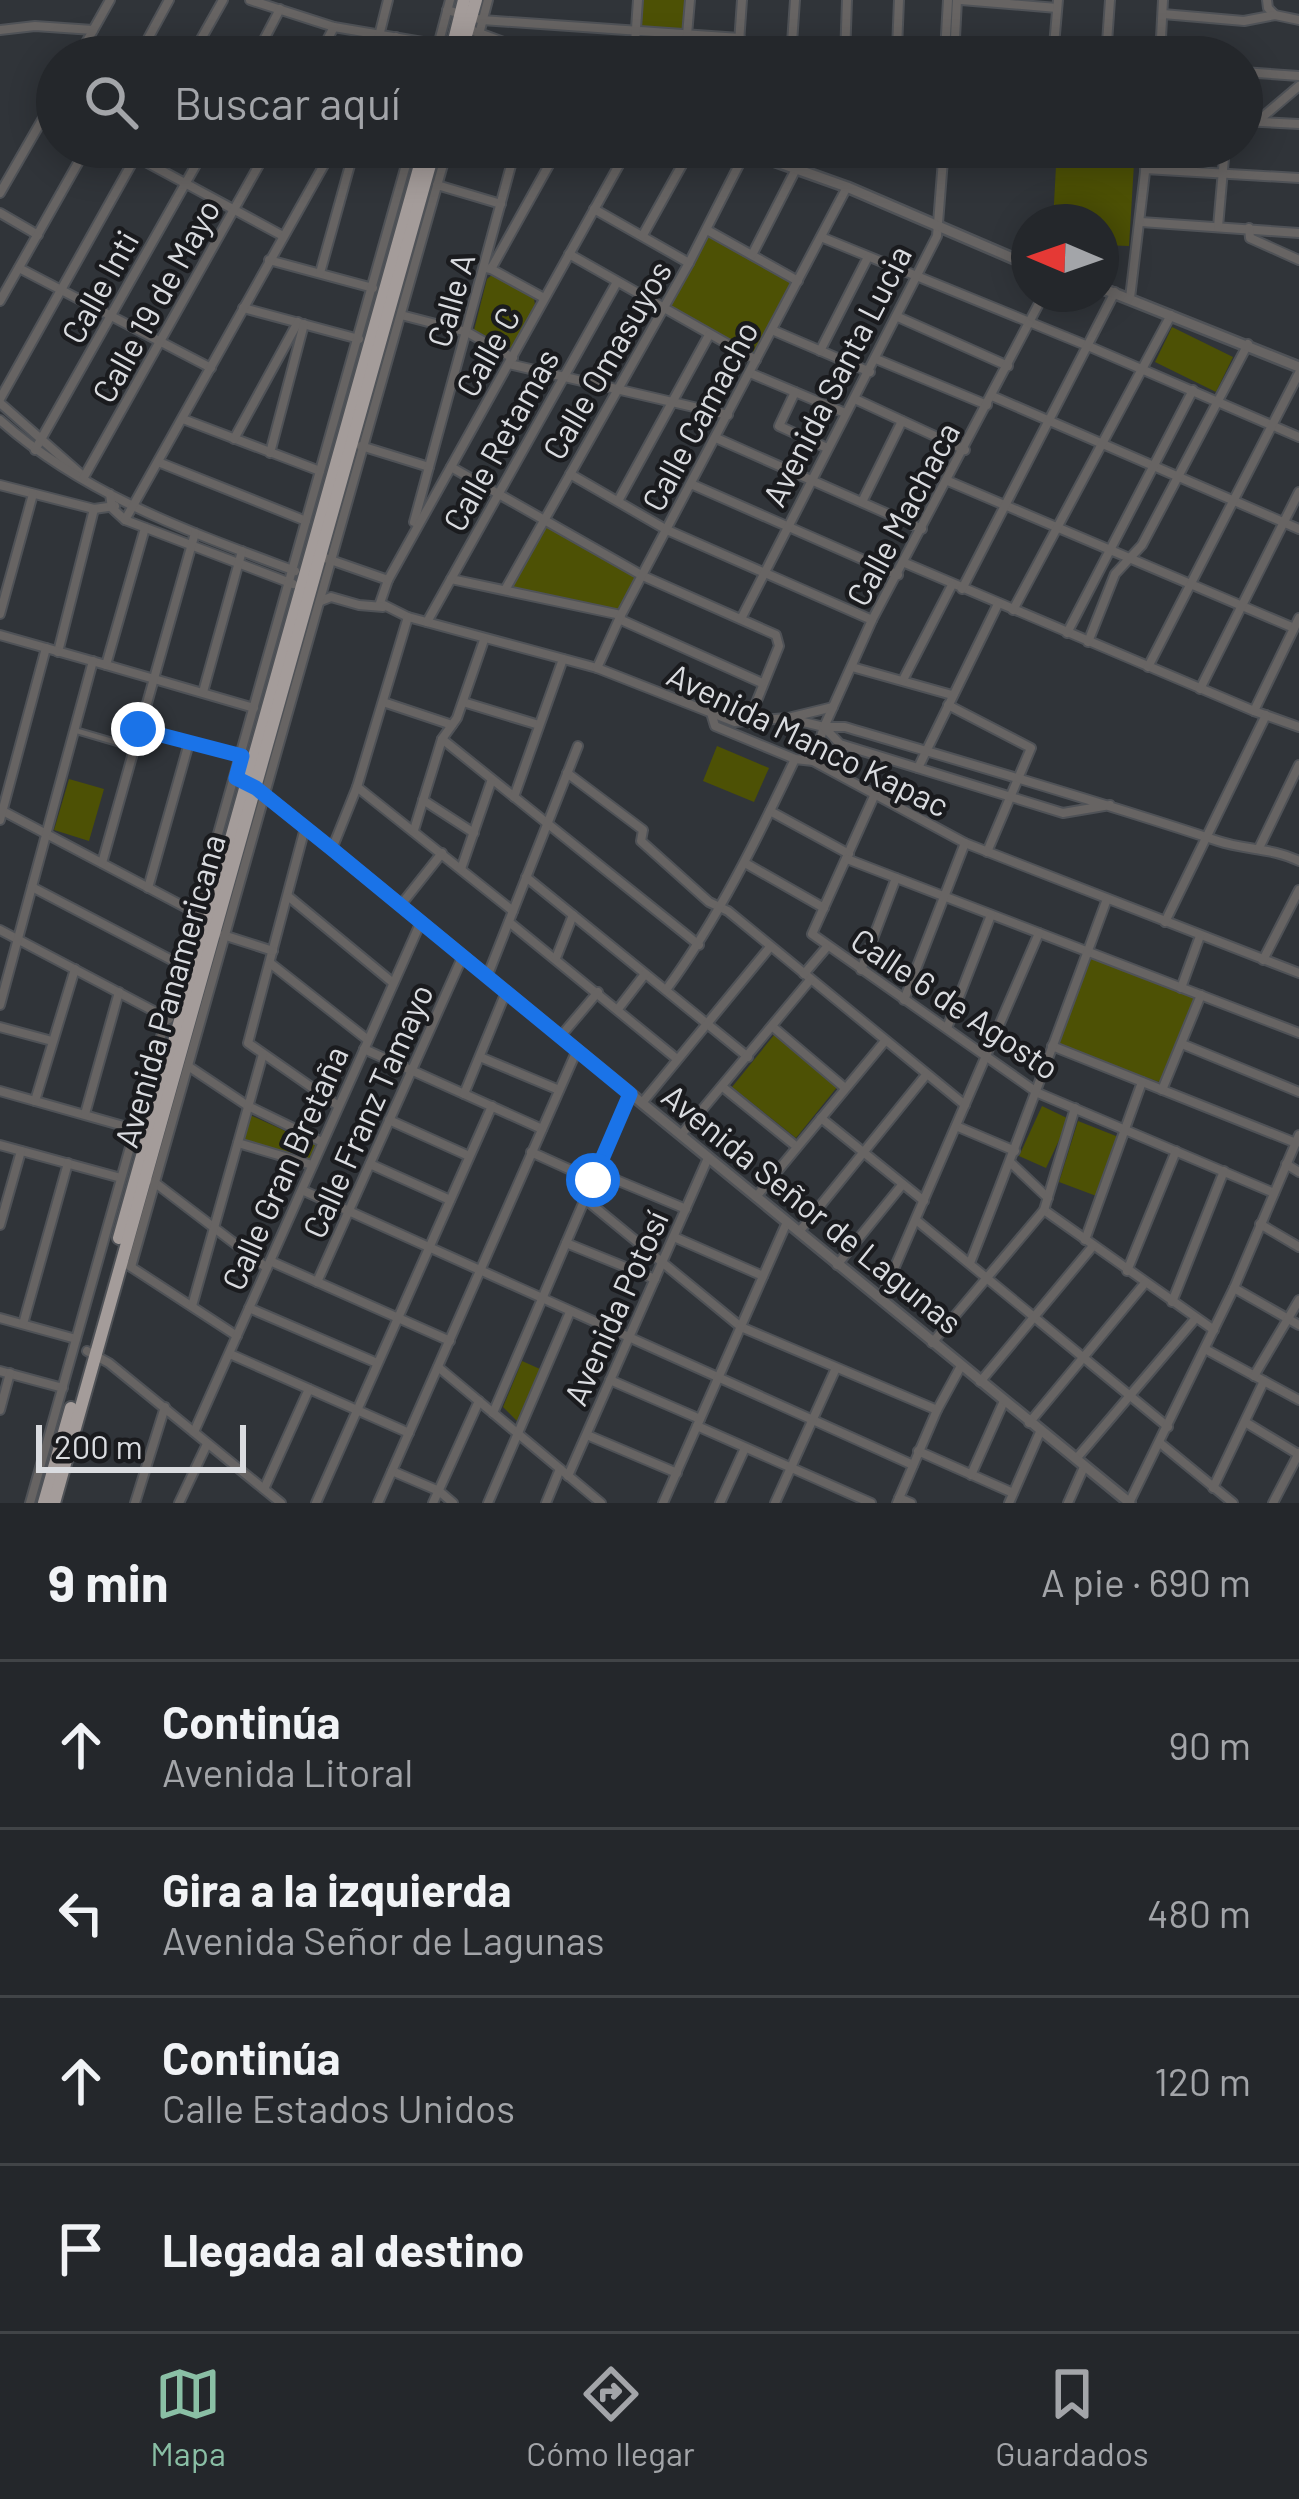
<!DOCTYPE html>
<html lang="es">
<head>
<meta charset="utf-8">
<style>
	:root { --surface:#24272b; --page:#2c2f33; --text:#f1f3f6; --muted:#a3a5a9; --line:#414447; --accent:#8abfa5 }
	body { margin:0; font-family:Barlow,sans-serif; background:var(--page); color:var(--text) }
	.compass { position:absolute; left:1011px; top:204px; width:108px; height:108px; border-radius:50%; background:var(--surface); box-shadow:0 6px 30px #0003; rotate:272deg }
	.scale { position:absolute; left:36px; bottom:30px; width:210px; box-sizing:border-box; padding-left:12px; border:6px solid #dadce0; border-top:0; font-size:33px; line-height:42px; white-space:nowrap; color:#dadce0; -webkit-text-stroke:9px #1a1b1e; paint-order:stroke }
	.stop { position:absolute; width:36px; height:36px; margin:-27px; border:9px solid #1a73e8; border-radius:50%; background:#fff }
	.stop.end { background:#1a73e8; border-color:#fff; box-shadow:0 3px 12px #0008 }
	.list { margin:0; padding:0; list-style:none }
	h2 { display:flex; justify-content:space-between; align-items:center; height:156px; margin:0; padding:0 48px; font-size:51px }
	h2 small { font-size:39px; font-weight:400; color:var(--muted) }
	.list li { display:grid; grid-template-columns:78px 1fr auto; gap:36px; align-items:center; box-sizing:border-box; height:168px; padding:0 48px; border-top:3px solid var(--line) }
	.list b { display:block; font-size:45px; white-space:nowrap }
	.list p { margin:0; font-size:39px; white-space:nowrap; color:var(--muted) }
	.list em { font-size:39px; font-style:normal; color:var(--muted) }
	.icon { flex:none; width:66px; height:66px; fill:none; stroke:currentColor; stroke-width:2; stroke-linecap:round; stroke-linejoin:round }
	.map { position:relative; flex:none; width:1299px; height:1503px; overflow:hidden }
	.search { position:absolute; background:var(--surface); box-shadow:0 6px 30px #0003; left:36px; right:36px; top:36px; height:132px; display:flex; align-items:center; gap:30px; box-sizing:border-box; padding:0 42px; border-radius:66px; color:var(--muted); font-size:45px }
	.sheet { height:828px; background:var(--surface) }
	nav { display:flex; justify-content:space-around; align-items:center; box-sizing:border-box; height:168px; border-top:3px solid var(--line); background:var(--surface); font-size:33px; color:var(--muted) }
	nav a { display:grid; justify-items:center; gap:6px }
	nav .on { color:var(--accent) }
	.map>svg:first-child { display:block }
	.green { fill:#4d5105 }
	.lines { fill:none; stroke-linecap:round; stroke-linejoin:round }
	.pedestrian-casing { stroke:#4f5257; stroke-width:9 }
	.minor-casing { stroke:#4f5257; stroke-width:12 }
	.tertiary-casing { stroke:#4f5257; stroke-width:14 }
	.trunk-casing { stroke:#4f5257; stroke-width:16 }
	.pedestrian { stroke:#676463; stroke-width:4.5 }
	.minor { stroke:#676463; stroke-width:8 }
	.tertiary { stroke:#676463; stroke-width:9 }
	.trunk { stroke:#a49c9a; stroke-width:12 }
	.route { stroke:#1a73e8; stroke-width:15 }
	.labels { text-anchor:middle; stroke-width:9; stroke-linejoin:round; paint-order:stroke }
	.street-label { font-size:33px; fill:#dadce0; stroke:#1a1b1e }
</style>
</head>
<body>
<div class="map">
<svg width="1299" height="1503" viewBox="0 0 1299 1503">
	<rect width="100%" height="100%" fill="#303439"/>
	<g class="green">
		<polygon points="640,0 687,0 683,31 640,28"/>
		<polygon points="1057,147 1135,147 1129,246 1101,245 1101,222 1053,222"/>
		<polygon points="708,233 793,283 753,357 667,308"/>
		<polygon points="493,274 534,299 535,305 511,348 474,330 487,279"/>
		<polygon points="1172,327 1233,357 1216,392 1155,362"/>
		<polygon points="545,526 637,578 619,612 510,589"/>
		<polygon points="717,746 769,768 754,802 703,781"/>
		<polygon points="69,779 104,789 89,841 54,830"/>
		<polygon points="1092,957 1197,998 1162,1083 1057,1046"/>
		<polygon points="774,1035 838,1086 796,1138 732,1087"/>
		<polygon points="1042,1106 1069,1119 1046,1168 1019,1156"/>
		<polygon points="250,1115 316,1145 309,1162 243,1143"/>
		<polygon points="1078,1121 1121,1138 1099,1197 1059,1182"/>
		<polygon points="522,1361 540,1369 517,1421 503,1407"/>
	</g>
	<g class="lines">
		<g class="pedestrian-casing">
			<polyline id="pedestrian" points="74,730 132,747"/>
		</g>
		<g class="minor-casing">
			<g id="minor">
				<polyline points="250,0 334,27 452,47"/>
				<polyline points="961,0 1057,8"/>
				<polyline points="1267,0 1268,8 1275,15"/>
				<polyline points="447,10 482,20 740,38"/>
				<polyline points="1163,14 1244,21 1275,15 1299,20"/>
				<polyline points="468,29 545,57"/>
				<polyline points="0,30 35,26 93,30"/>
				<polyline points="687,35 690,0"/>
				<polyline points="379,36 388,0"/>
				<polyline points="845,46 945,53"/>
				<polyline points="897,49 899,0"/>
				<polyline points="945,52 948,0"/>
				<polyline points="954,54 1008,57"/>
				<polyline points="78,57 110,0"/>
				<polyline points="138,57 169,0"/>
				<polyline points="191,57 223,0"/>
				<polyline points="255,57 280,9"/>
				<polyline points="318,57 334,27"/>
				<polyline points="385,57 396,37"/>
				<polyline points="435,57 450,0"/>
				<polyline points="473,57 488,0"/>
				<polyline points="634,57 638,0"/>
				<polyline points="738,57 742,0"/>
				<polyline points="791,57 795,0"/>
				<polyline points="845,57 847,0"/>
				<polyline points="954,57 957,0"/>
				<polyline points="1053,57 1058,0"/>
				<polyline points="1106,57 1110,0"/>
				<polyline points="1160,57 1163,0"/>
				<polyline points="1242,72 1299,76"/>
				<polyline points="1259,120 1299,86"/>
				<polyline points="1242,121 1299,124"/>
				<polyline points="118,147 283,236"/>
				<polyline points="1145,169 1299,178"/>
				<polyline points="437,185 501,204"/>
				<polyline points="0,193 57,94"/>
				<polyline points="594,209 689,263"/>
				<polyline points="0,213 38,235"/>
				<polyline points="1141,222 1299,233"/>
				<polyline points="1218,227 1225,147"/>
				<polyline points="1249,228 1250,238 1299,260"/>
				<polyline points="707,230 798,281"/>
				<polyline points="643,235 692,147"/>
				<polyline points="821,237 1088,346 1299,437"/>
				<polyline points="569,254 756,360"/>
				<polyline points="752,255 796,169"/>
				<polyline points="269,260 373,288"/>
				<polyline points="19,268 211,368"/>
				<polyline points="486,268 491,269 559,147"/>
				<polyline points="491,269 544,298"/>
				<polyline points="320,273 355,147"/>
				<polyline points="1130,298 1148,147"/>
				<polyline points="0,301 87,147"/>
				<polyline points="243,308 359,339"/>
				<polyline points="401,315 467,332 513,358"/>
				<polyline points="898,317 1008,366"/>
				<polyline points="772,330 870,372"/>
				<polyline points="820,351 868,257"/>
				<polyline points="876,359 987,405"/>
				<polyline points="509,364 728,415"/>
				<polyline points="750,373 845,413"/>
				<polyline points="795,392 779,426 827,448"/>
				<polyline points="992,396 1299,529"/>
				<polyline points="0,399 141,147"/>
				<polyline points="855,399 965,450"/>
				<polyline points="0,403 83,476"/>
				<polyline points="183,419 320,471"/>
				<path d="M0 420C84 495 190 532 295 571"/>
				<polyline points="716,438 922,529"/>
				<polyline points="234,439 298,322"/>
				<polyline points="361,446 429,467"/>
				<polyline points="35,450 206,147"/>
				<polyline points="270,453 304,324"/>
				<polyline points="158,462 306,521"/>
				<polyline points="451,467 643,576 776,635 779,646 748,723"/>
				<polyline points="570,474 667,530 872,620"/>
				<polyline points="84,477 269,147"/>
				<polyline points="948,481 1294,628"/>
				<polyline points="691,484 898,575"/>
				<polyline points="0,485 94,509 115,506"/>
				<polyline points="110,494 112,508 125,520 293,584"/>
				<polyline points="618,501 709,335"/>
				<polyline points="862,502 902,421"/>
				<polyline points="125,520 334,147"/>
				<polyline points="414,522 516,147"/>
				<polyline points="322,557 388,580 380,603 408,617 597,668 735,722 787,718 824,727"/>
				<polyline points="905,563 1254,711"/>
				<polyline points="451,579 621,615"/>
				<polyline points="388,580 629,147"/>
				<polyline points="962,589 1115,292"/>
				<polyline points="505,590 689,263 746,151"/>
				<polyline points="321,601 331,597 359,605 383,607"/>
				<polyline points="1013,610 1171,315"/>
				<polyline points="0,614 33,494"/>
				<polyline points="1299,618 1254,711 1299,727"/>
				<polyline points="619,619 762,683"/>
				<polyline points="741,619 937,236 944,147"/>
				<polyline points="427,622 617,282"/>
				<polyline points="1067,633 1193,390"/>
				<polyline points="0,635 46,648"/>
				<polyline points="1088,642 1115,574 1142,545 1248,344"/>
				<polyline points="58,652 94,509"/>
				<polyline points="106,665 254,708"/>
				<polyline points="852,667 952,695"/>
				<polyline points="1148,667 1299,373"/>
				<polyline points="597,668 621,615 847,187"/>
				<polyline points="903,680 952,585"/>
				<polyline points="1200,689 1299,492"/>
				<polyline points="203,692 242,551"/>
				<polyline points="383,702 452,725"/>
				<polyline points="463,702 539,725"/>
				<polyline points="948,705 1031,748 987,852"/>
				<polyline points="712,716 715,726 795,759 813,761 965,843 1299,973"/>
				<polyline points="788,718 833,707"/>
				<polyline points="138,729 241,756"/>
				<polyline points="442,739 699,945"/>
				<polyline points="813,761 824,727 872,620 1044,294"/>
				<polyline points="918,768 998,604"/>
				<polyline points="567,773 643,830 641,841 709,902 728,911 965,1105"/>
				<polyline points="357,787 513,911"/>
				<polyline points="875,794 812,934 1038,1093 1274,1193"/>
				<polyline points="514,797 563,659"/>
				<polyline points="423,800 474,833"/>
				<path d="M1110 805 1063 813 840 744 824 727H845C970 764 1095 800 1218 841 1245 850 1273 848 1299 861"/>
				<polyline points="1,810 200,915"/>
				<polyline points="770,811 849,854"/>
				<polyline points="0,820 46,648 106,665 145,528"/>
				<polyline points="305,828 248,1043 337,1105"/>
				<polyline points="414,830 442,739 457,718 484,640"/>
				<polyline points="1259,848 1299,765"/>
				<polyline points="332,849 357,787 408,617"/>
				<polyline points="847,859 1299,1033"/>
				<polyline points="102,863 195,533"/>
				<polyline points="745,863 824,908"/>
				<polyline points="461,869 491,782"/>
				<polyline points="526,877 748,1057"/>
				<polyline points="32,887 185,967"/>
				<polyline points="148,888 189,743"/>
				<polyline points="289,897 392,982"/>
				<polyline points="400,906 442,853"/>
				<polyline points="509,922 677,1059"/>
				<polyline points="1165,922 1266,715"/>
				<polyline points="0,930 169,1019"/>
				<polyline points="223,935 273,951"/>
				<polyline points="556,958 573,915"/>
				<polyline points="1263,960 1299,890"/>
				<polyline points="270,963 368,1040"/>
				<polyline points="861,970 896,878"/>
				<polyline points="804,974 826,948"/>
				<polyline points="487,977 578,746"/>
				<polyline points="1181,988 1200,936"/>
				<path d="M666 990C718 919 757 839 795 759"/>
				<polyline points="904,1000 965,843"/>
				<polyline points="0,1005 93,661"/>
				<polyline points="618,1009 645,974"/>
				<polyline points="0,1027 52,1041"/>
				<polyline points="773,1027 845,1088"/>
				<polyline points="947,1028 991,915"/>
				<polyline points="560,1037 598,992"/>
				<polyline points="1182,1044 1299,1092"/>
				<polyline points="1052,1046 1296,1143"/>
				<polyline points="364,1049 542,1129"/>
				<polyline points="480,1057 559,1090"/>
				<polyline points="188,1066 248,1106 322,1142"/>
				<polyline points="724,1088 797,1147"/>
				<polyline points="1162,1090 1201,995"/>
				<polyline points="0,1091 134,1129"/>
				<polyline points="464,1094 506,992"/>
				<polyline points="35,1101 75,969"/>
				<polyline points="642,1103 770,947"/>
				<polyline points="85,1114 119,992"/>
				<polyline points="821,1118 924,1201"/>
				<polyline points="389,1120 469,1156"/>
				<polyline points="956,1126 1015,1151"/>
				<polyline points="681,1135 810,980"/>
				<polyline points="238,1143 312,1165"/>
				<polyline points="0,1145 121,1178"/>
				<polyline points="531,1152 593,1180"/>
				<polyline points="1010,1162 1048,1198"/>
				<polyline points="370,1164 450,1200"/>
				<polyline points="1286,1164 1299,1172"/>
				<polyline points="597,1172 686,1209"/>
				<polyline points="154,1182 267,1268"/>
				<polyline points="302,1190 913,1465"/>
				<polyline points="756,1197 885,1041"/>
				<polyline points="585,1199 741,1327 937,1410"/>
				<polyline points="1044,1210 1214,1330"/>
				<polyline points="916,1220 1168,1427"/>
				<polyline points="1260,1224 1299,1247"/>
				<polyline points="0,1225 21,1151"/>
				<polyline points="799,1232 926,1075"/>
				<polyline points="674,1237 763,1276"/>
				<polyline points="1085,1240 1142,1082"/>
				<polyline points="566,1243 655,1279"/>
				<polyline points="270,1261 450,1341"/>
				<path d="M970 1263C1018 1142 1062 1021 1107 899"/>
				<polyline points="128,1265 237,1336"/>
				<polyline points="837,1265 902,1185"/>
				<polyline points="131,1267 448,147"/>
				<polyline points="1127,1271 1176,1151"/>
				<polyline points="317,1282 462,958"/>
				<polyline points="1234,1288 1299,1325"/>
				<polyline points="881,1299 1039,933"/>
				<polyline points="1172,1302 1224,1171"/>
				<polyline points="192,1306 263,1054"/>
				<polyline points="249,1308 377,1363"/>
				<polyline points="0,1318 76,1339"/>
				<polyline points="23,1324 68,1163"/>
				<polyline points="932,1343 1044,1210 1075,1108"/>
				<polyline points="1205,1349 1299,1400"/>
				<polyline points="87,1351 109,1363 281,1503"/>
				<polyline points="230,1354 409,1433"/>
				<polyline points="438,1367 601,1503"/>
				<polyline points="0,1371 63,1388"/>
				<polyline points="1254,1376 1299,1300"/>
				<polyline points="610,1380 700,1419"/>
				<polyline points="980,1382 1093,1246"/>
				<polyline points="0,1410 10,1373"/>
				<polyline points="493,1413 630,1094"/>
				<polyline points="1245,1422 1298,1454"/>
				<polyline points="1029,1423 1145,1283"/>
				<polyline points="697,1426 871,1503"/>
				<polyline points="194,1432 420,924"/>
				<polyline points="587,1435 677,1473"/>
				<polyline points="1160,1443 1233,1503"/>
				<polyline points="918,1451 1013,1493"/>
				<polyline points="1076,1459 1195,1319"/>
				<polyline points="392,1471 439,1491 453,1503"/>
				<polyline points="971,1475 1004,1401"/>
				<polyline points="568,1476 708,1158"/>
				<polyline points="1213,1488 1264,1381"/>
				<polyline points="264,1489 309,1389"/>
				<polyline points="899,1498 911,1503"/>
				<polyline points="30,1503 411,147"/>
				<polyline points="135,1503 165,1407"/>
				<polyline points="179,1503 207,1444"/>
				<polyline points="316,1503 492,1106"/>
				<polyline points="378,1503 577,1050"/>
				<polyline points="433,1503 479,1401"/>
				<polyline points="488,1503 570,1312"/>
				<polyline points="546,1503 560,1469"/>
				<polyline points="663,1503 787,1222"/>
				<polyline points="720,1503 745,1448"/>
				<polyline points="775,1503 836,1368"/>
				<polyline points="897,1503 937,1410 961,1366"/>
				<polyline points="1009,1503 1040,1432"/>
				<polyline points="1068,1503 1084,1467"/>
				<polyline points="1129,1503 1234,1288 1299,1135"/>
				<polyline points="1273,1503 1299,1453"/>
			</g>
		</g>
		<g class="tertiary-casing">
			<g id="tertiary">
				<polyline points="716,147 746,151 847,187 1029,265"/>
				<polyline points="1101,288 1299,367"/>
				<polyline points="236,778 256,788 332,849 1130,1503"/>
			</g>
		</g>
		<g class="trunk-casing">
			<g id="trunk">
				<polyline points="450,57 464,0"/>
				<polyline points="460,57 476,0"/>
				<polyline points="119,1238 425,147"/>
				<polyline points="44,1503 71,1408"/>
				<polyline points="54,1503 435,147"/>
			</g>
		</g>
		<use href="#pedestrian" class="pedestrian"/>
		<use href="#minor" class="minor"/>
		<use href="#tertiary" class="tertiary"/>
		<use href="#trunk" class="trunk"/>
	</g>
	<g class="lines">
		<polyline class="route" points="138,729 242,756 236,778 256,788 332,849 630,1094 593,1180"/>
	</g>
	<g class="labels">
		<g class="street-label">
			<text transform="translate(100 287) rotate(-61)" y="12">Calle Inti</text>
			<text transform="translate(451 300) rotate(-74)" y="12">Calle A</text>
			<text transform="translate(156 301) rotate(-61)" y="12">Calle 19 de Mayo</text>
			<text transform="translate(488 352) rotate(-61)" y="12">Calle C</text>
			<text transform="translate(607 360) rotate(-60)" y="12">Calle Omasuyos</text>
			<text transform="translate(837 376) rotate(-63)" y="12">Avenida Santa Lucia</text>
			<text transform="translate(700 416) rotate(-62)" y="12">Calle Camacho</text>
			<text transform="translate(501 440) rotate(-61)" y="12">Calle Retamas</text>
			<text transform="translate(903 514) rotate(-62)" y="12">Calle Machaca</text>
			<text transform="translate(808 740) rotate(26)" y="12">Avenida Manco Kapac</text>
			<text transform="translate(170 991) rotate(-74)" y="12">Avenida Panamericana</text>
			<text transform="translate(955 1004) rotate(34)" y="12">Calle 6 de Agosto</text>
			<text transform="translate(368 1111) rotate(-66)" y="12">Calle Franz Tamayo</text>
			<text transform="translate(285 1168) rotate(-66)" y="12">Calle Gran Bretaña</text>
			<text transform="translate(812 1209) rotate(39)" y="12">Avenida Señor de Lagunas</text>
			<text transform="translate(616 1308) rotate(-66)" y="12">Avenida Potosí</text>
		</g>
	</g>
</svg>
<svg class="compass" viewBox="-18 -18 36 36"><path d="M0-13l5 13h-10z" fill="#e53935"/><path d="M0 13l5-13h-10z" fill="#a3a5a9"/></svg>
<div class="scale">200 m</div>
<div class="stop" style="left:593px;top:1180px"></div>
<div class="stop end" style="left:138px;top:729px"></div>
<div class="search"><svg class="icon" aria-label="search" viewBox="0 0 24 24"><circle cx="10" cy="10" r="6"/><path d="M15 15l6 6"/></svg>Buscar aquí</div>
</div>
<section class="sheet">
<h2>9 min<small>A pie · 690 m</small></h2>
<ul class="list">
<li><svg class="icon" aria-label="ahead" viewBox="0 0 24 24"><path d="M12 20V5M6 11l6-6 6 6"/></svg><div><b>Continúa</b><p>Avenida Litoral</p></div><em>90 m</em></li>
<li><svg class="icon" aria-label="left" viewBox="0 0 24 24"><path d="M17 20v-9H6M10 6l-5 5 5 5"/></svg><div><b>Gira a la izquierda</b><p>Avenida Señor de Lagunas</p></div><em>480 m</em></li>
<li><svg class="icon" aria-label="ahead" viewBox="0 0 24 24"><path d="M12 20V5M6 11l6-6 6 6"/></svg><div><b>Continúa</b><p>Calle Estados Unidos</p></div><em>120 m</em></li>
<li><svg class="icon" aria-label="arrive" viewBox="0 0 24 24"><path d="M6 21V4h12l-3 4 3 4H6"/></svg><div><b>Llegada al destino</b></div></li>
</ul>
</section>
<nav>
<a class="on"><svg class="icon" aria-label="map" viewBox="0 0 24 24"><path d="M3 6l6-2 6 2 6-2v14l-6 2-6-2-6 2zM9 4v14M15 6v14"/></svg>Mapa</a>
<a><svg class="icon" aria-label="directions" viewBox="0 0 24 24"><path d="M12 3l9 9-9 9-9-9zM9 14v-3h6M13 9l2 2-2 2"/></svg>Cómo llegar</a>
<a><svg class="icon" aria-label="saved" viewBox="0 0 24 24"><path d="M7 4h10v16l-5-4-5 4z"/></svg>Guardados</a>
</nav>
</body>
</html>
